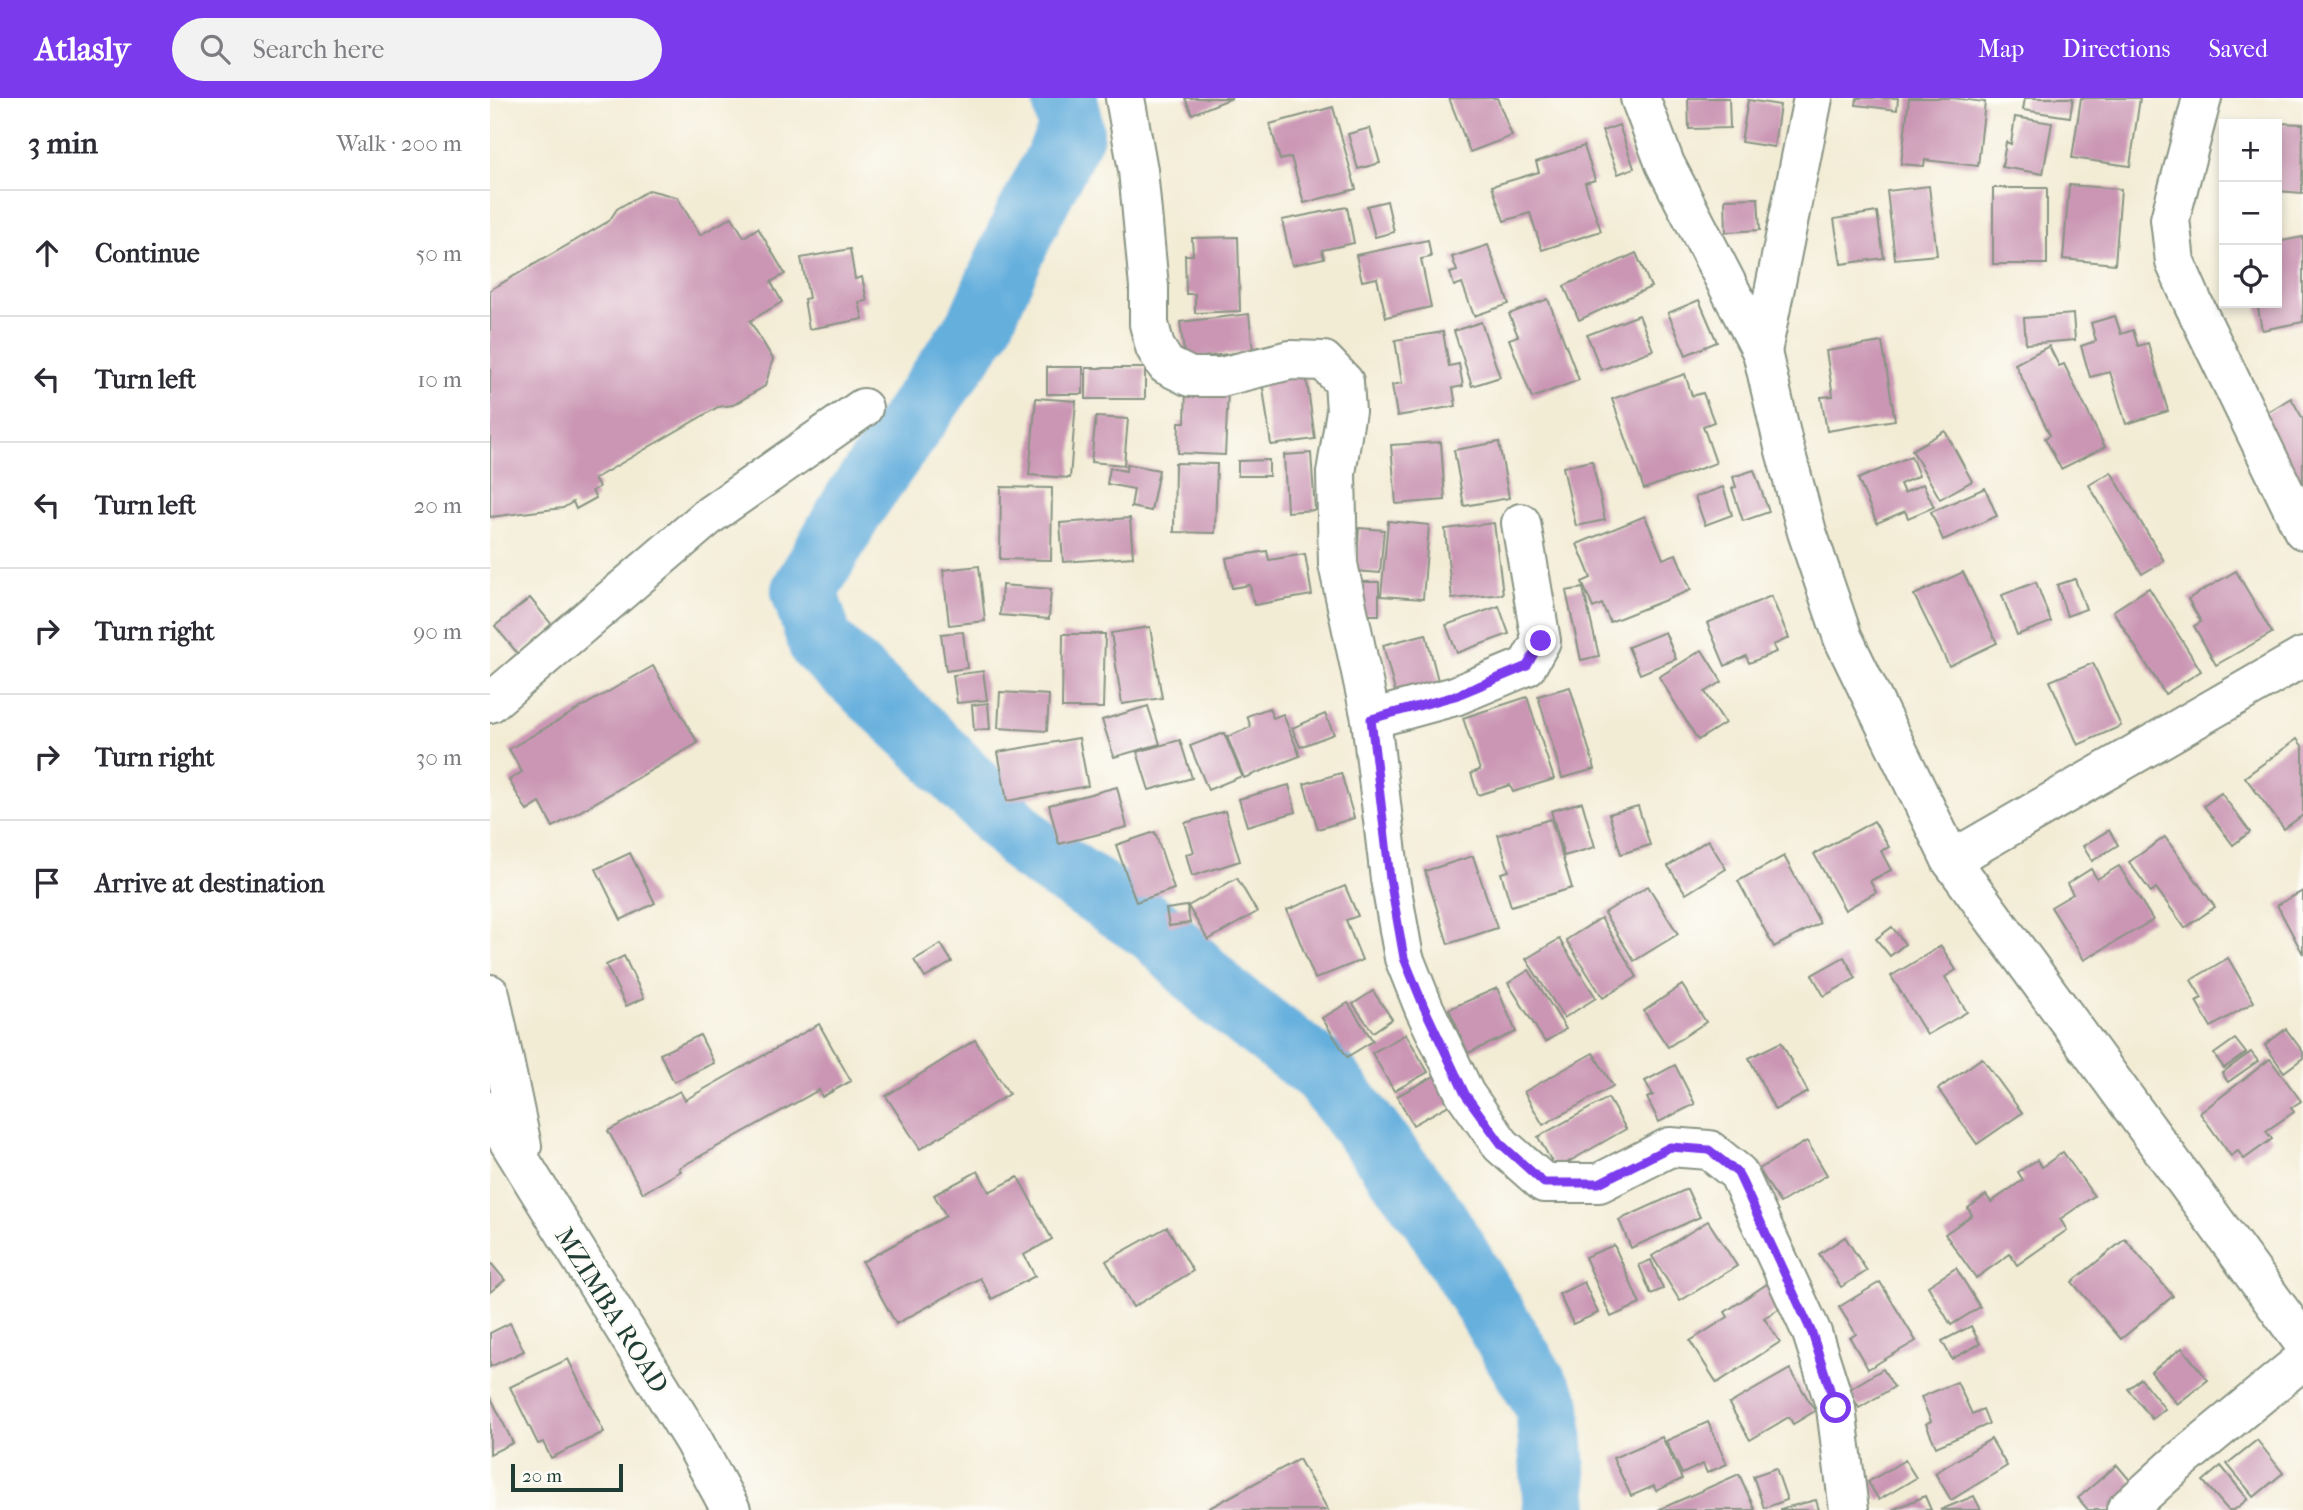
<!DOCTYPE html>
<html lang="en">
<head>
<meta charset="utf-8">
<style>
	:root { --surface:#fff; --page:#f2f2f3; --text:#2b2b33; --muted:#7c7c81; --line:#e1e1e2; --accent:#7c3aed }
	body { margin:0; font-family:"IM FELL French Canon",serif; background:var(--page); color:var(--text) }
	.controls { position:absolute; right:21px; top:21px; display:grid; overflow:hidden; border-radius:0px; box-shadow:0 4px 10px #0003 }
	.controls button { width:63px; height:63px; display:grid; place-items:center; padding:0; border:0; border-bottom:2px solid var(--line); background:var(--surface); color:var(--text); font:35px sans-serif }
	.scale { position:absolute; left:21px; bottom:18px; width:112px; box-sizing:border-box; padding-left:7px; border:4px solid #1f3d34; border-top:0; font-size:19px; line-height:24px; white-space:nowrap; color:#1f3d34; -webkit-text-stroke:5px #fdfcf7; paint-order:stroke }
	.stop { position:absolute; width:21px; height:21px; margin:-16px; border:5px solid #7c3aed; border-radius:50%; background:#fff }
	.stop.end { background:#7c3aed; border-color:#fff; box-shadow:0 2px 7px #0008 }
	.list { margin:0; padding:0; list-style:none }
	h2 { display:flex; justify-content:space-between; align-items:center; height:91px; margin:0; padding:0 28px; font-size:30px }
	h2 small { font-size:23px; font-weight:400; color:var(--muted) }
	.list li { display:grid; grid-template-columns:46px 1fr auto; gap:21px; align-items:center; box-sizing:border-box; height:126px; padding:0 28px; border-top:2px solid var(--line) }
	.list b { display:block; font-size:26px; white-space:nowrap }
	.list em { font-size:23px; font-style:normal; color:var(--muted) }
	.icon { flex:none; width:38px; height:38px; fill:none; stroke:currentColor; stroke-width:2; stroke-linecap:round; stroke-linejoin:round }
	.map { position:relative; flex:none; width:1813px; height:1412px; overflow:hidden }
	header { display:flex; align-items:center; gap:42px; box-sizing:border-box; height:98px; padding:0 35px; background:var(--accent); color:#fff }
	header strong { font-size:33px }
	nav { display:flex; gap:38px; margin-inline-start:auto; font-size:24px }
	.search { width:490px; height:63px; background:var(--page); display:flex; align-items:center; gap:18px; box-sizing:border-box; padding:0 24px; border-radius:38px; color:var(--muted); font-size:26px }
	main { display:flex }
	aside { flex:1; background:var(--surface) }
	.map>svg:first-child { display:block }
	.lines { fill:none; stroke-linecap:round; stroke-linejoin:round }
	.river { stroke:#65afdd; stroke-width:66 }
	.building { fill:#ca96b4 }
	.minor-casing { stroke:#899484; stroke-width:42 }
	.minor { stroke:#fff; stroke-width:38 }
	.route { stroke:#7c3aed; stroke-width:9 }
	.labels { text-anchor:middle; stroke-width:5; stroke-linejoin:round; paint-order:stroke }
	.street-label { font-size:26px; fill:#1f3d34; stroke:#fdfcf7 }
</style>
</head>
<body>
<header>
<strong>Atlasly</strong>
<div class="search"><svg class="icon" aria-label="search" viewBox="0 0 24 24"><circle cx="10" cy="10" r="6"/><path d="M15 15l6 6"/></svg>Search here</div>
<nav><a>Map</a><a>Directions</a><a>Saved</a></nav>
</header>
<main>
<aside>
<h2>3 min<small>Walk · 200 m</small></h2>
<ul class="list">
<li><svg class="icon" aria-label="ahead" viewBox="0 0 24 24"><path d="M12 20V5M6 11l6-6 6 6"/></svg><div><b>Continue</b></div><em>50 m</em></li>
<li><svg class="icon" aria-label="left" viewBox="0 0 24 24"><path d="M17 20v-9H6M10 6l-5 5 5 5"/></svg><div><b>Turn left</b></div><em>10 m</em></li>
<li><svg class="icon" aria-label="left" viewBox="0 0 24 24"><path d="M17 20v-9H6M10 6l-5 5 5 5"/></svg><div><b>Turn left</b></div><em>20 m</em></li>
<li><svg class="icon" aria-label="right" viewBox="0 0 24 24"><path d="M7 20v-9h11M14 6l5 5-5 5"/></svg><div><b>Turn right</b></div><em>90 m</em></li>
<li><svg class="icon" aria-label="right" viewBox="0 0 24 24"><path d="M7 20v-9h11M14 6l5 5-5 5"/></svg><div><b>Turn right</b></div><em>30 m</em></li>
<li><svg class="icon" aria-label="arrive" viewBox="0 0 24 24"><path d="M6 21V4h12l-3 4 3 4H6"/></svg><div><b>Arrive at destination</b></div></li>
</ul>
</aside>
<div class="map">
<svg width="1813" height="1412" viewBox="0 0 1813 1412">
	<rect width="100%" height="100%" fill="#fdfcf7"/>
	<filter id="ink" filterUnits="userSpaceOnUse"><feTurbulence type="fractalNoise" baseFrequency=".0143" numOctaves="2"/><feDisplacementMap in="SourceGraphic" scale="14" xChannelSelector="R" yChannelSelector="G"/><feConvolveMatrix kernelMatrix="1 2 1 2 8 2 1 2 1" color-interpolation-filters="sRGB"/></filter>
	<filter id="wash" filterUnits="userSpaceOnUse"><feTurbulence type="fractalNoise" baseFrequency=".00686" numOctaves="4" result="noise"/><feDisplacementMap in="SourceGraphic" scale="28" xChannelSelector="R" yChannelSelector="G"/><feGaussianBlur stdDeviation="1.57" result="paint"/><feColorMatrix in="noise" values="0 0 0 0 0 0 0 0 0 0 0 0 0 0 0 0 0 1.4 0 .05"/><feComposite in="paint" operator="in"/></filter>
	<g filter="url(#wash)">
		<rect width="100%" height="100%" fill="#f3ecd5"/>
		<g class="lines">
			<polyline class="river" points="575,0 581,35 534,127 488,230 365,405 314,493 331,546 429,636 544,753 666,833 733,899 833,975 943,1118 1058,1308 1066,1412"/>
		</g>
		<g id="blocks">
			<g class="building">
				<polygon points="695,0 742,0 702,16"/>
				<polygon points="959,0 1007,0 1022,38 980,54"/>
				<polygon points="1198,0 1239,0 1240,30 1199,31"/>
				<polygon points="1367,0 1408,0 1407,12 1366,7"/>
				<polygon points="1419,0 1462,0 1495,4 1488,68 1435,62 1434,68 1411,66"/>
				<polygon points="1535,0 1583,0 1580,19 1533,12"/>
				<polygon points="1591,0 1650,0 1640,68 1582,60"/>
				<polygon points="1258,2 1290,7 1284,49 1251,44"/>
				<polygon points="843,9 866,91 814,105 801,59 790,62 780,26"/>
				<polygon points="1525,19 1562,25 1553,76 1512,69 1516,44 1521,46"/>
				<polygon points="1787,25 1813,26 1812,95 1787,93"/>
				<polygon points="1129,27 1144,70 1128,76 1112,33"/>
				<polygon points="880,30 890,65 868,71 858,36"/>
				<polygon points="1094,48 1105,82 1095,85 1111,133 1052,152 1040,115 1014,123 1002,88 1049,74 1046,64"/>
				<polygon points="1579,87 1631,91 1625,166 1573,161"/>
				<polygon points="1439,88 1447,157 1405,161 1397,93"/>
				<rect x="1503" y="90" width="54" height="76"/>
				<polygon points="159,92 187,99 210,137 242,119 254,139 268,130 295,176 281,184 292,204 260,223 283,261 275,288 243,307 228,309 104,381 109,389 102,393 106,400 86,411 83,404 73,410 0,419 0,192 119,123 127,111"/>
				<polygon points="1268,100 1270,132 1236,134 1235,101"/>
				<polygon points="897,103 904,134 885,139 877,108"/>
				<polygon points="857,109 864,145 832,152 834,160 802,167 792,122"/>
				<polygon points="1387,114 1394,160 1351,166 1344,121"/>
				<polygon points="748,139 750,213 705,215 705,196 696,196 695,157 703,157 702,140"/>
				<polygon points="1813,139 1813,224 1772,232 1767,205 1787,205 1787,144"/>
				<polygon points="938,142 941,159 931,161 941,209 896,219 887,180 872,183 866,157"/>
				<polygon points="998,147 1019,206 984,218 972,185 964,188 960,175 967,173 962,159"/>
				<polygon points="360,151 365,181 372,179 377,203 369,204 373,221 319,231 314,201 319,200 311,160"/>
				<polygon points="1146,155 1161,189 1089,222 1074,188"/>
				<polygon points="1058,201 1089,282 1042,300 1019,241 1028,238 1019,216"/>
				<polygon points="1209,202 1227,244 1196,257 1178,215"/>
				<polygon points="759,216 763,253 695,261 690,224"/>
				<polygon points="1583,216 1585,242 1536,246 1534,220"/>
				<polygon points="1149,217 1163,252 1111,272 1097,237"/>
				<polygon points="1625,218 1631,236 1643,232 1648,248 1658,245 1678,313 1636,326 1620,274 1600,279 1591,248 1606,243 1601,225"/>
				<polygon points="991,224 1010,279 982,288 964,233"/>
				<polygon points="953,234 959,268 969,266 973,288 963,290 966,308 907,318 902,287 912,285 905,242"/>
				<polygon points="1392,244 1405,322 1337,333 1331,299 1343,298 1336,253"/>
				<polygon points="1559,248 1569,268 1574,266 1615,349 1571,371 1555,340 1560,337 1525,266"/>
				<rect x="557" y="269" width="36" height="27"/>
				<rect x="596" y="270" width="59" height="31"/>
				<polygon points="1195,276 1202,298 1213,295 1224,324 1213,328 1226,365 1154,391 1122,301"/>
				<polygon points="816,277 825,341 781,347 772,283"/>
				<polygon points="696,290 738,293 735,357 688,355 689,324 695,324"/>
				<polygon points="546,300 586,303 580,380 539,377"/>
				<polygon points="1801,300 1813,321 1813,387 1772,318"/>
				<polygon points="606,319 638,321 634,367 601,364"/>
				<polygon points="1455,333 1482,383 1450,401 1422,352"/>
				<polygon points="951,344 955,402 906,406 901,347"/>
				<polygon points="1009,344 1019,400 974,408 964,352"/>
				<polygon points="821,355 825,412 797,414 794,357"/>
				<polygon points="1421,358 1429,378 1410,386 1414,395 1433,386 1444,409 1418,420 1415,413 1387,425 1368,381"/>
				<polygon points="779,362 779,378 748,378 748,363"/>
				<polygon points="1102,363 1115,422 1086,428 1073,369"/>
				<polygon points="685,365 727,366 725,435 684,434"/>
				<polygon points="637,366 669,372 661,413 641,409 644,391 617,386 620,370 636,373"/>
				<polygon points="1264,372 1279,414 1253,423 1242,390 1246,389 1243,379"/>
				<polygon points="1621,374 1674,463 1652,476 1599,387"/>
				<polygon points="511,389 562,390 561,462 510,461"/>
				<polygon points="1233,389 1242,417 1215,427 1205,399"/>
				<polygon points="1495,390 1507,418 1453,442 1441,414"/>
				<polygon points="1155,418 1173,461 1186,456 1201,492 1120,524 1112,506 1103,510 1092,484 1101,480 1087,446"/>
				<polygon points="640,420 643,459 573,464 570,425"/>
				<polygon points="898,423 939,427 933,501 891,498"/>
				<polygon points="1004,425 1013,496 962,501 955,431"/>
				<polygon points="869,430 894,432 890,475 866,473"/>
				<polygon points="777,453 779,462 815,456 822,497 764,507 760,487 742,490 736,460"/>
				<polygon points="489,468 495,523 459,527 453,472"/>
				<polygon points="1746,473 1782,535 1726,567 1704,528 1711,524 1698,501"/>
				<polygon points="1473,474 1507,545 1459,568 1424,497"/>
				<polygon points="1585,481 1596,511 1577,518 1567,487"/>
				<rect x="872" y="484" width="17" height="33"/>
				<polygon points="1546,484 1561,524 1527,537 1512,497"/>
				<polygon points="512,487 561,491 559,521 510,517"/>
				<polygon points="1093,490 1109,558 1091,562 1076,493"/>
				<polygon points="1659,490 1711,573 1675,596 1623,513"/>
				<polygon points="1281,498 1299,540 1283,547 1286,554 1259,565 1256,558 1235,568 1217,525"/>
				<polygon points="40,500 63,528 28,556 5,528"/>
				<polygon points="1009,508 1019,536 967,555 956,527"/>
				<polygon points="660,529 672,600 632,606 621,535"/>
				<polygon points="473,534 477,570 456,573 451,536"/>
				<polygon points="1175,534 1186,561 1150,576 1138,549"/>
				<polygon points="573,536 615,536 613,610 572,610"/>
				<polygon points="936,536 951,594 908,605 893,547"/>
				<polygon points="1212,552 1232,584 1215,594 1235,625 1208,642 1169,579"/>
				<polygon points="1603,565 1631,628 1588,647 1560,583"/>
				<polygon points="163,568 208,645 63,729 50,705 37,713 19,682 32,674 19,651"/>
				<polygon points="493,573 497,602 467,605 463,577"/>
				<polygon points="1080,589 1105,671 1072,680 1048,598"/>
				<polygon points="510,594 559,597 557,633 508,630"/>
				<polygon points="1037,599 1064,681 1023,694 1020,687 988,697 981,675 990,672 973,620"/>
				<polygon points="498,605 500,631 484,632 482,607"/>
				<polygon points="658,608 670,646 624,659 612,622"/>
				<polygon points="779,610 783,620 793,616 810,658 754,680 737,639 761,629 757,618"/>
				<polygon points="835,616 844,636 810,649 802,630"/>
				<polygon points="734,635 752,678 718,692 700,648"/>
				<polygon points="589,640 598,688 517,703 508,654"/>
				<polygon points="1807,641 1813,649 1813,717 1794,731 1755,679"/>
				<polygon points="690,642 702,680 659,692 647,654"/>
				<polygon points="851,675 864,720 828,731 814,686"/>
				<polygon points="799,687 806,714 757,728 749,701"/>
				<polygon points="627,689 637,729 569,746 559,707"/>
				<polygon points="1731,695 1760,734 1743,747 1714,708"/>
				<polygon points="1092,704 1105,749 1074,758 1061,713"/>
				<polygon points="1148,708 1160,747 1131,756 1119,716"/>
				<polygon points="735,713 750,763 702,778 696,756 704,754 695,725"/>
				<polygon points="1061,721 1082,790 1021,808 1011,775 1019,773 1008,737"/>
				<polygon points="1384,723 1399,749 1391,753 1401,772 1380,783 1386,794 1355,812 1324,756"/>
				<polygon points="1619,732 1628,747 1602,763 1593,748"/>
				<polygon points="665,734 684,791 646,804 626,747"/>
				<polygon points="1675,739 1725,809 1695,830 1666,790 1661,794 1639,764"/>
				<polygon points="1218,742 1236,771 1196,796 1178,768"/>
				<polygon points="140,755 165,805 131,822 106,771"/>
				<polygon points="983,758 1007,830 958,846 935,773"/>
				<polygon points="1294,758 1330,825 1284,849 1248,783"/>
				<polygon points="1629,768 1663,822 1594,862 1561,809 1583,796 1577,786 1601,771 1607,781"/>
				<polygon points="747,780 767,814 718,842 698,808"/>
				<polygon points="855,788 868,818 856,822 872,862 825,881 797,812"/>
				<polygon points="1158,788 1188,836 1144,863 1114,815"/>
				<polygon points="1813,793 1813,856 1787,807"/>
				<polygon points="697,808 700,825 679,828 676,811"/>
				<polygon points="1111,820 1147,879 1113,900 1076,842"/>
				<polygon points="1402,829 1415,846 1400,858 1386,841"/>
				<polygon points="1069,841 1106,900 1074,920 1036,861"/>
				<polygon points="451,846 462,864 435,880 424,862"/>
				<polygon points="1451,848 1466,872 1455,879 1477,914 1437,937 1401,878"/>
				<polygon points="134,858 154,900 136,908 116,867"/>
				<polygon points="1354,859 1366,880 1334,898 1322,877"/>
				<polygon points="1738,860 1764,904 1721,929 1706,903 1712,900 1701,882"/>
				<polygon points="1039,872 1076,931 1055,944 1018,885"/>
				<polygon points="1192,887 1216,924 1178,949 1154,913"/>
				<polygon points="1007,890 1026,934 978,955 959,911"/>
				<polygon points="883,893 902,921 883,934 863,906"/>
				<polygon points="858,905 883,943 857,959 832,920"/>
				<polygon points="329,926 361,983 332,999 329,992 189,1070 191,1073 153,1095 118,1033 190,993 195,1002"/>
				<polygon points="1796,931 1813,954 1813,960 1794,974 1775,947"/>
				<polygon points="916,936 938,974 904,993 882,955"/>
				<polygon points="210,937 224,965 184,984 170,956"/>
				<polygon points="1745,941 1756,955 1734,970 1724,956"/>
				<polygon points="485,942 519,996 430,1051 396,998"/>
				<polygon points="1291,944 1318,994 1285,1012 1259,960"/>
				<polygon points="1761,954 1768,963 1738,984 1732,975"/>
				<polygon points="1103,955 1123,988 1053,1027 1034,994"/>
				<polygon points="1492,960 1532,1015 1487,1046 1448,991"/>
				<polygon points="1780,961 1811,1003 1801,1010 1804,1014 1776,1033 1782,1041 1754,1061 1748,1053 1741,1058 1710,1015"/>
				<polygon points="1185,967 1205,1006 1169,1024 1157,1000 1163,997 1155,983"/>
				<polygon points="948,976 964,1004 923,1027 907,998"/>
				<polygon points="1118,1000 1136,1031 1066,1071 1048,1039"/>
				<polygon points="1317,1043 1337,1077 1290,1105 1269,1071"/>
				<polygon points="1573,1054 1604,1098 1570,1121 1577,1132 1527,1167 1520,1156 1486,1180 1455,1136 1482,1117 1478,1110 1496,1097 1501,1104 1533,1082 1528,1074 1547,1062 1552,1069"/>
				<polygon points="488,1073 499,1094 528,1079 562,1141 534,1157 545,1178 502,1201 490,1180 406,1226 372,1164 456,1118 444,1097"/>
				<polygon points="1197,1091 1210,1119 1141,1150 1129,1122"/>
				<polygon points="1218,1123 1247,1168 1190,1203 1162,1158"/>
				<polygon points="677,1129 703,1173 643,1209 616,1163"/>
				<polygon points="1355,1139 1377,1173 1351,1189 1329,1156"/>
				<polygon points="1635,1141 1683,1198 1631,1241 1582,1184"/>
				<polygon points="1124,1147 1150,1206 1121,1219 1095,1159"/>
				<polygon points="1161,1162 1173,1191 1161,1196 1149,1167"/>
				<polygon points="0,1164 15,1182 0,1194"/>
				<polygon points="1466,1170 1490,1209 1461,1227 1438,1188"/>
				<polygon points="1094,1184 1108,1215 1083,1226 1069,1196"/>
				<polygon points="1390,1184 1426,1243 1378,1271 1360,1240 1366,1236 1349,1209"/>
				<polygon points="1277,1186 1292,1209 1274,1220 1290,1244 1227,1285 1200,1243 1238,1219 1235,1214"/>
				<polygon points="20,1225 34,1253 0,1269 0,1235"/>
				<polygon points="1481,1228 1490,1246 1462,1261 1452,1243"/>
				<polygon points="1692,1250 1718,1282 1687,1306 1661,1274"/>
				<polygon points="78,1261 114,1334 61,1360 53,1344 48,1346 20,1289"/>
				<polygon points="1300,1271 1325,1313 1303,1326 1299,1319 1260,1342 1239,1306"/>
				<polygon points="1393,1271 1404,1289 1369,1310 1358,1292"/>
				<polygon points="1651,1281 1675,1311 1662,1321 1638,1291"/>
				<polygon points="1467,1284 1482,1316 1493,1311 1499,1326 1446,1349 1436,1326 1441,1323 1431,1299"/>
				<polygon points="0,1298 23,1345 0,1356"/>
				<polygon points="1218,1324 1237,1366 1217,1375 1213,1366 1192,1376 1176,1343"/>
				<polygon points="1172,1339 1192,1381 1166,1393 1164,1388 1141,1398 1123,1360"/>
				<polygon points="1501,1341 1517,1368 1461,1402 1445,1375"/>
				<polygon points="1767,1342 1793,1375 1764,1399 1737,1366"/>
				<polygon points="809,1361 838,1412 716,1412"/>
				<polygon points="1415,1362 1426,1380 1389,1402 1378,1384"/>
				<polygon points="1627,1367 1649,1393 1625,1412 1598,1412 1588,1400"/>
				<polygon points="1731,1368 1758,1401 1744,1412 1738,1412 1713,1383"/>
				<polygon points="1286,1370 1297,1402 1274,1410 1263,1378"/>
				<polygon points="1249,1376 1265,1412 1168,1412"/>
				<polygon points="1435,1398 1441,1412 1402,1412"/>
				<polygon points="1484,1398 1491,1412 1450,1412"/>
				<polygon points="1326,1402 1329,1412 1290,1412 1290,1411"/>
			</g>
		</g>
	</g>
	<g filter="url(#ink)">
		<use href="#blocks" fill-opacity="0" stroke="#899484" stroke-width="2"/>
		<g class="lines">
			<g class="minor-casing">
				<g id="minor">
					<polyline points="635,0 648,72 659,189 659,226 665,249 676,267 700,279 731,279 800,262 834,263 854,284 856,313 846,375 848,466 881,621 900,781 914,860 934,910 975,996 1011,1047 1054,1085 1109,1085 1180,1049 1219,1052 1248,1075 1322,1235 1346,1310 1359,1412"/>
					<polyline points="1150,0 1175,66 1272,254 1294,349 1317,434 1353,540 1461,762 1813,1244"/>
					<polyline points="1712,0 1680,121 1685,164 1703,205 1813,432"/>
					<polyline points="1272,254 1323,0"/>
					<polyline points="0,605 220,417 373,310"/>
					<polyline points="881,621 965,598 1037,568 1051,543 1031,425"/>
					<polyline points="1461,762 1813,559"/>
					<polyline points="0,896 32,1048"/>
					<polyline points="0,1013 203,1342 241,1412"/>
					<polyline points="1636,1412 1690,1363 1813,1262"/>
				</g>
			</g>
			<use href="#minor" class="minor"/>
		</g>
	</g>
	<g class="lines" filter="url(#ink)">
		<polyline class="route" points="1051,543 1037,568 965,598 881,621 900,781 914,860 934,909 975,996 1012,1047 1054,1085 1109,1085 1180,1049 1219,1052 1248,1075 1322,1235 1346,1310"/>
	</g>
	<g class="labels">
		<g class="street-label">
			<text transform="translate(122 1212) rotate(58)" y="9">MZIMBA ROAD</text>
		</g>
	</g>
</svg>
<div class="controls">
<button>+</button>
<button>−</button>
<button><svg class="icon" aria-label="locate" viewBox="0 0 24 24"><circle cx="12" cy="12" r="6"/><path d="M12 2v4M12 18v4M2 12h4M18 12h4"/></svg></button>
</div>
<div class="scale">20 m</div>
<div class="stop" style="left:1346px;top:1310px"></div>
<div class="stop end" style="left:1051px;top:543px"></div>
</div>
</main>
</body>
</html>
